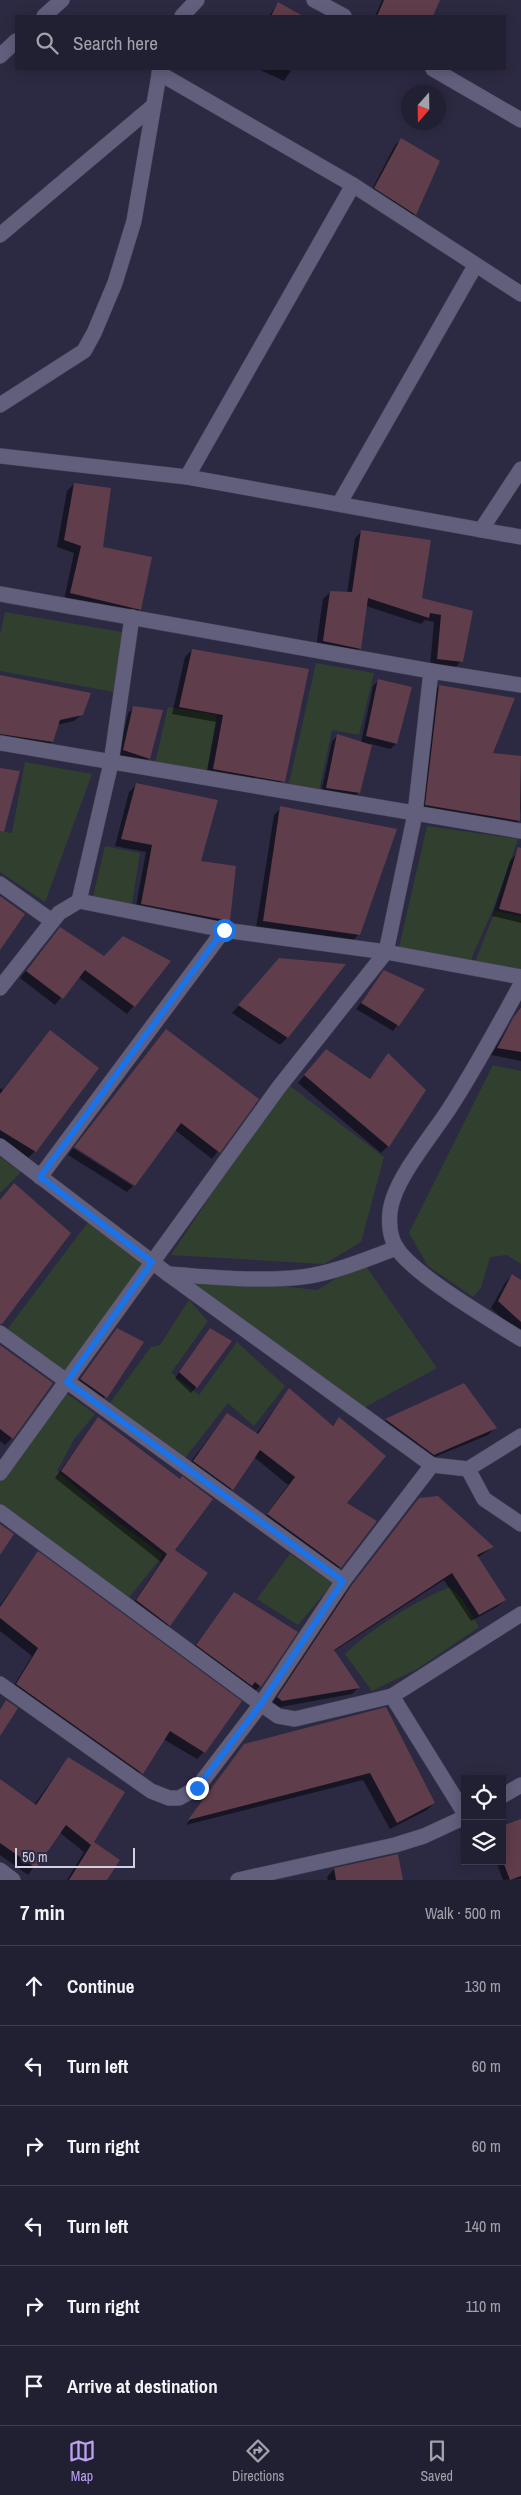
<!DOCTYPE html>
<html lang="en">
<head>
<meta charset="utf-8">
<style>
	:root { --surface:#211f32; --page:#2d2c3e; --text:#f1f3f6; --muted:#a2a2ac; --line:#3e3d4d; --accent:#bca0f2 }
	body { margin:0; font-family:"Archivo Narrow",sans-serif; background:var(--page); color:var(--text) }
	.controls { position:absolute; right:15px; bottom:15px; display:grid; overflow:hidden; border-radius:0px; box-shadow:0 2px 12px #0003 }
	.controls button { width:45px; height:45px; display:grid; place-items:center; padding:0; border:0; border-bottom:1px solid var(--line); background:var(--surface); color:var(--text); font:25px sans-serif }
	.compass { position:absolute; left:401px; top:85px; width:45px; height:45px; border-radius:50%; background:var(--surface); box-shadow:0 2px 12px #0003; rotate:200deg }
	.scale { position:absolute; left:15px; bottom:12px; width:120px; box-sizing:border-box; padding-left:5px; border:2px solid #d2d1e2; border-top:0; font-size:14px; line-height:18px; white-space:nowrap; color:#d2d1e2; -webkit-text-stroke:4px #2c2942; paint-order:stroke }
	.stop { position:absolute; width:15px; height:15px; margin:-11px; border:4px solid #1a73e8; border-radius:50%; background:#fff }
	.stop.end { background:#1a73e8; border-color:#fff; box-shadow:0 1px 5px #0008 }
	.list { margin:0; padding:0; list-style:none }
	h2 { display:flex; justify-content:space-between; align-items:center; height:65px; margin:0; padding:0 20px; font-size:21px }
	h2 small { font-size:16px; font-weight:400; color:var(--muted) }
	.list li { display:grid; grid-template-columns:32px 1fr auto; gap:15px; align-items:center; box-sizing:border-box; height:80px; padding:0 20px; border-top:1px solid var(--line) }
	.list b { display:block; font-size:19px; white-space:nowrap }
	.list em { font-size:16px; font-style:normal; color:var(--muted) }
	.icon { flex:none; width:28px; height:28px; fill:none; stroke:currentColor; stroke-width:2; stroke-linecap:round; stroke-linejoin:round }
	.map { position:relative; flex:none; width:521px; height:1880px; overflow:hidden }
	.search { position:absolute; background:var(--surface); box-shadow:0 2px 12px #0003; left:15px; right:15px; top:15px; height:55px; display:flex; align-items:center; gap:12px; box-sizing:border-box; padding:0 18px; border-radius:0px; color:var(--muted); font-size:19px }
	.sheet { height:545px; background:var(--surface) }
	nav { display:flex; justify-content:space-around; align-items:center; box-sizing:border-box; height:70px; border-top:1px solid var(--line); background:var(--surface); font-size:14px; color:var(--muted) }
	nav a { display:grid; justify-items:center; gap:2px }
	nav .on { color:var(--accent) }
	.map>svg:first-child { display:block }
	.green { fill:#31402e }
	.shadow { fill:#0007 }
	.building { fill:#5f3d4a }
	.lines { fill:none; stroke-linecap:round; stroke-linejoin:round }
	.street-casing { stroke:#454358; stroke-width:16 }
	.street { stroke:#615f7c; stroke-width:15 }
	.route { stroke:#1a73e8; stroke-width:6 }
</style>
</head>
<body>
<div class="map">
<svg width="521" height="1880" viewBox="0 0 521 1880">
	<rect width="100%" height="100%" fill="#2c2942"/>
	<g class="green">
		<polygon points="5,612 128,633 114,692 0,671 0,635"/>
		<polygon points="316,663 374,673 359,735 332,730 317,800 287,792"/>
		<polygon points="168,707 217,715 206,778 154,768"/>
		<polygon points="25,762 92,774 45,902 0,872 0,831 12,833"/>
		<polygon points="427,826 518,839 494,907 469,964 399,947"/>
		<polygon points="105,846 140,853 131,910 92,901"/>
		<polygon points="495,911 521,916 521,973 474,965"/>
		<polygon points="493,1065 521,1071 521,1264 507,1255 490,1257 481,1288 473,1297 428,1266 409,1233"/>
		<polygon points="286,1083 384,1157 361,1242 324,1264 171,1255"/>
		<polygon points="0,1157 21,1172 0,1193"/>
		<polygon points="89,1221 145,1262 61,1378 3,1335"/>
		<polygon points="363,1262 437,1368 349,1416 175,1274 317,1290"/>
		<polygon points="189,1300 208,1321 171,1373 199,1395 237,1342 285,1386 254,1426 228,1403 181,1463 107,1407 151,1347 160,1345"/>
		<polygon points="63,1391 95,1414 74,1439 57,1471 107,1514 163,1555 127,1600 0,1508 0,1481"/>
		<polygon points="290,1554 333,1583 298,1625 257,1599"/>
		<path d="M450 1587 462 1599 479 1627 417 1669 372 1691 345 1654C369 1630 418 1599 450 1587Z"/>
	</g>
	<g class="shadow">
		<polygon points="382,0 439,0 432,16 375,16"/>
		<polygon points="278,3 301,16 269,16"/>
		<polygon points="258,69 292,69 284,81"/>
		<polygon points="401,140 415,214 409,219 370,193 395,145"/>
		<polygon points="74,484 102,548 140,609 133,616 64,600 74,553 57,547 67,491"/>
		<polygon points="362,531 421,598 472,612 461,661 454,669 430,666 434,622 425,620 421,624 366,606 360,648 353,656 316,648 323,599 330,592 347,593 355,538"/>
		<polygon points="192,650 283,781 276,788 206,776 216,722 172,714 185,657"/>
		<polygon points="0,676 82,714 74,721 57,725 52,742 45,749 0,741"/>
		<polygon points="379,680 410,687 396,744 390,749 371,744 359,792 353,798 321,793 332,741 337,736 361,743 373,686"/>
		<polygon points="439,686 492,754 521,757 521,808 519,821 512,828 419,812 432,693"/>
		<polygon points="134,708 149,758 144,764 119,755 128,713"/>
		<polygon points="136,785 199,862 229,920 222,927 135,911 146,852 115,846 129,792"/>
		<polygon points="281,808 359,934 351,942 256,928 274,815"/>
		<polygon points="517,853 521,854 521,923 492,916 510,861"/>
		<polygon points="60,928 104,958 169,962 127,1014 78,977 55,1005 20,978"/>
		<polygon points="272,967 287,1038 280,1045 232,1013"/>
		<polygon points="384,972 423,990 393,1031 356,1009"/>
		<polygon points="521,1006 521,1061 491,1055"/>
		<polygon points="166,1030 257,1099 212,1159 175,1130 135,1184 75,1146"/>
		<polygon points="43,1039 35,1151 28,1158 0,1141 0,1088 3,1090"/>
		<polygon points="388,1055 388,1146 381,1153 298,1083 319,1058 369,1080"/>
		<polygon points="73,1148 133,1186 127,1192 68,1155"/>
		<polygon points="512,1275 521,1281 521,1336 491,1308 505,1283"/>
		<polygon points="117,1329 142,1342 100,1403 75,1385"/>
		<polygon points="210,1329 196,1387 191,1393 175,1378"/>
		<polygon points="0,1347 12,1438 5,1445 0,1441"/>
		<polygon points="463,1385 495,1428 488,1435 425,1461 379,1427 386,1420"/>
		<polygon points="289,1390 332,1426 339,1419 345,1504 340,1567 333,1574 261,1522 288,1485 254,1457 225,1497 186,1468 227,1414 256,1434"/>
		<polygon points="98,1419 173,1550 169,1625 162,1632 130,1608 161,1562 55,1478"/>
		<polygon points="419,1499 493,1547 477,1558 505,1600 497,1607 471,1621 444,1580 334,1651 359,1687 352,1694 275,1708 271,1705 344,1595"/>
		<polygon points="38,1553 204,1752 197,1759 163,1739 134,1780 10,1692 32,1656 0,1631 0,1605"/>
		<polygon points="234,1594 260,1686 253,1693 190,1652"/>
		<polygon points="385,1708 434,1803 427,1810 390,1829 363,1780 186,1825 244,1745"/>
		<polygon points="68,1758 92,1843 106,1880 67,1880 84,1852 59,1832 28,1875 0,1855 0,1781 34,1805"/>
		<polygon points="521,1820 521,1879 503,1880 496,1861 502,1861 502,1827"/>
		<polygon points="397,1855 401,1880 328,1880 327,1877 334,1869"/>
	</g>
	<g class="building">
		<polygon points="384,0 440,0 433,16 377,16"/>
		<polygon points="278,2 303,16 271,16"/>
		<polygon points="401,138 440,161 416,215 374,188"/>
		<polygon points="74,483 111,488 103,547 152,557 141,610 70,593 81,546 64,540"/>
		<polygon points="361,530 431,540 422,598 473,611 463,662 437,659 441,615 430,613 429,618 368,598 361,649 323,641 330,591 352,592"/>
		<polygon points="192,649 309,669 285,782 213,769 223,715 179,707"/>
		<polygon points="0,675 91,693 83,715 60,720 53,742 0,734"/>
		<polygon points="378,679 412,687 397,744 366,736"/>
		<polygon points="439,685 515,698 493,753 521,756 520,821 425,805"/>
		<polygon points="133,706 163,710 150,759 123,750"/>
		<polygon points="337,734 372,745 360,793 326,788"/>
		<polygon points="0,768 20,771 4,832 0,831"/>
		<polygon points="136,783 218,800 201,861 236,866 230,921 141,904 152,845 121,839"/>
		<polygon points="280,806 397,829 360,935 263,921"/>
		<polygon points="518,847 521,848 521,914 499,909"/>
		<polygon points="0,896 25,914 0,950"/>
		<polygon points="60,927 104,956 123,936 171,961 135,1007 85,970 63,999 26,971"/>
		<polygon points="279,958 346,964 288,1038 238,1005"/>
		<polygon points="384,970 425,989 399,1026 361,1003"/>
		<polygon points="521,1007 521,1052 497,1048 513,1018"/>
		<polygon points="166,1029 259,1099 220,1153 181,1123 135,1186 74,1147"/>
		<polygon points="50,1030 99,1068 36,1152 0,1130 0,1094"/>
		<polygon points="326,1049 370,1079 388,1053 426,1090 389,1147 304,1075"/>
		<polygon points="14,1183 71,1233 2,1324 0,1324 0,1200"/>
		<polygon points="512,1274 521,1280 521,1322 498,1301"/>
		<polygon points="117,1328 144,1342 107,1398 80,1379"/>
		<polygon points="210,1328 232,1341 197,1388 179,1372"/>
		<polygon points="0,1345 53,1383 13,1439 0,1429"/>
		<polygon points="464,1383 497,1428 434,1455 385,1419"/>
		<polygon points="289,1388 333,1426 339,1417 386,1456 347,1503 377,1521 341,1568 267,1514 295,1477 260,1450 233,1490 193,1461 227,1413 258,1434"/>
		<polygon points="98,1417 180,1479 182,1476 213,1499 175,1550 208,1573 170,1626 136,1600 167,1554 61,1471"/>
		<polygon points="438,1496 494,1547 477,1555 506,1600 479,1615 452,1573 334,1650 360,1688 282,1701 277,1697 351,1586 419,1498"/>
		<polygon points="0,1524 14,1534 0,1555"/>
		<polygon points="38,1551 242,1701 205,1753 170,1731 143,1774 16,1684 38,1648 0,1618 0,1607"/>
		<polygon points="234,1592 298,1632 261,1687 255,1682 252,1686 196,1645"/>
		<polygon points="6,1700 18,1708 0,1736 0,1710"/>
		<polygon points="386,1707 435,1803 397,1823 370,1773 188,1820 244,1744"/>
		<polygon points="68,1757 125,1792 94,1842 120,1860 107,1880 69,1880 91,1845 66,1825 36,1868 0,1843 0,1779 36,1805"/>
		<polygon points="521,1819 521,1876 510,1880 502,1859 502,1826"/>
		<polygon points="398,1854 403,1880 336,1880 334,1868"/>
	</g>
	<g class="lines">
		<g class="street-casing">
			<g id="street">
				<polyline points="314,0 344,16"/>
				<polyline points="44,16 62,0"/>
				<polyline points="182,16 197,0"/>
				<polyline points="0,56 16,41"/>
				<polyline points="433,69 521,120"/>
				<polyline points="159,73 353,185 521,294"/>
				<polyline points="0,235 153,106"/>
				<polyline points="0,405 84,351 94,333 115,283 134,221 160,69"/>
				<polyline points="0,456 187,477 521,537"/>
				<polyline points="187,477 353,185"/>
				<polyline points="339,504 475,266"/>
				<polyline points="481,530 521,469"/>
				<polyline points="0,594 431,671"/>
				<polyline points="0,743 521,831"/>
				<polyline points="0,884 52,921"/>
				<polyline points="79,901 111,763 132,617"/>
				<path d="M521 984C498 1026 475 1069 449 1109 432 1135 402 1171 393 1199 388 1213 388 1234 396 1247 413 1275 491 1320 521 1339"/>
				<polyline points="0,988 59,913 79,901 224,930 386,952 521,977"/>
				<polyline points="0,1146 168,1274 432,1465"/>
				<polyline points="40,1177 224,930"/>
				<path d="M168 1274C213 1277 258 1282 302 1277 335 1273 366 1259 397 1248"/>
				<polyline points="0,1333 343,1581 432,1465 468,1469 521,1436"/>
				<polyline points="468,1469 484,1499 521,1524"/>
				<polyline points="0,1473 279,1087 386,952 415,814 431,671 521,685"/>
				<polyline points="0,1512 261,1704 278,1716 295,1719 392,1696 521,1614"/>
				<polyline points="0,1684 151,1791 169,1798 179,1798 197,1788 261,1704 343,1581"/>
				<polyline points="392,1696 465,1814"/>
				<polyline points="502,1796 521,1785"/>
				<polyline points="0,1870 13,1880"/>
				<polyline points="238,1880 395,1845 424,1836 465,1817"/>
			</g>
		</g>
		<use href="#street" class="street"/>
	</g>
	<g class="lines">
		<polyline class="route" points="197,1788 261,1704 343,1581 67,1382 152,1262 40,1177 224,930"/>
	</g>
</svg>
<div class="controls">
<button><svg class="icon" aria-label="locate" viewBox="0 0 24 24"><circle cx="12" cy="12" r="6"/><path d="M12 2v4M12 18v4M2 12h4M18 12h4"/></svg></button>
<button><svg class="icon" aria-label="layers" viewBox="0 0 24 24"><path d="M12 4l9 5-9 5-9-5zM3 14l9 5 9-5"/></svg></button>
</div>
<svg class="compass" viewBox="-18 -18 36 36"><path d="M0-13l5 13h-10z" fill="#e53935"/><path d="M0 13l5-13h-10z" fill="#a2a2ac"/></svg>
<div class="scale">50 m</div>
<div class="stop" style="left:224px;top:930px"></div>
<div class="stop end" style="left:197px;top:1788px"></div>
<div class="search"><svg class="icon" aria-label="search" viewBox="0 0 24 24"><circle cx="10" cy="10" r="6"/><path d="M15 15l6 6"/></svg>Search here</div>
</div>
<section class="sheet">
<h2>7 min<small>Walk · 500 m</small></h2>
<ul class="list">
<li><svg class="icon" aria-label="ahead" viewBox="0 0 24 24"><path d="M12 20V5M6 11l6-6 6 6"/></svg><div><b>Continue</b></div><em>130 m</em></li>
<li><svg class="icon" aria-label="left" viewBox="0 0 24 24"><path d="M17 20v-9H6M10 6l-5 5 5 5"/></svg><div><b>Turn left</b></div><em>60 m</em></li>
<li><svg class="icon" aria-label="right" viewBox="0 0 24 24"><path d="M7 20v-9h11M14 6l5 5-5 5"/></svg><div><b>Turn right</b></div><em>60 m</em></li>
<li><svg class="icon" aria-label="left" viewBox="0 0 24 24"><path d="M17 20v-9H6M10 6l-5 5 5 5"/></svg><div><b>Turn left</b></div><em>140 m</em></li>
<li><svg class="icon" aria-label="right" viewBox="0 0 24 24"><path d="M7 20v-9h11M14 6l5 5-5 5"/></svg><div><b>Turn right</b></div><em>110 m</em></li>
<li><svg class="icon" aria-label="arrive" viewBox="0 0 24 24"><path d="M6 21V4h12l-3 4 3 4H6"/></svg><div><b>Arrive at destination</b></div></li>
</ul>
</section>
<nav>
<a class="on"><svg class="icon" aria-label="map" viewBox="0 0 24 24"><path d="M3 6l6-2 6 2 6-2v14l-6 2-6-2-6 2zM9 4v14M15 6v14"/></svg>Map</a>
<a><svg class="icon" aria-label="directions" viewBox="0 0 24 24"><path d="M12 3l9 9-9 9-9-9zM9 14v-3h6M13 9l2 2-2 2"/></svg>Directions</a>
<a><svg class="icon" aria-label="saved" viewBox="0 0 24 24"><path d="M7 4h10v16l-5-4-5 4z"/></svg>Saved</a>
</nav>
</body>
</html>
